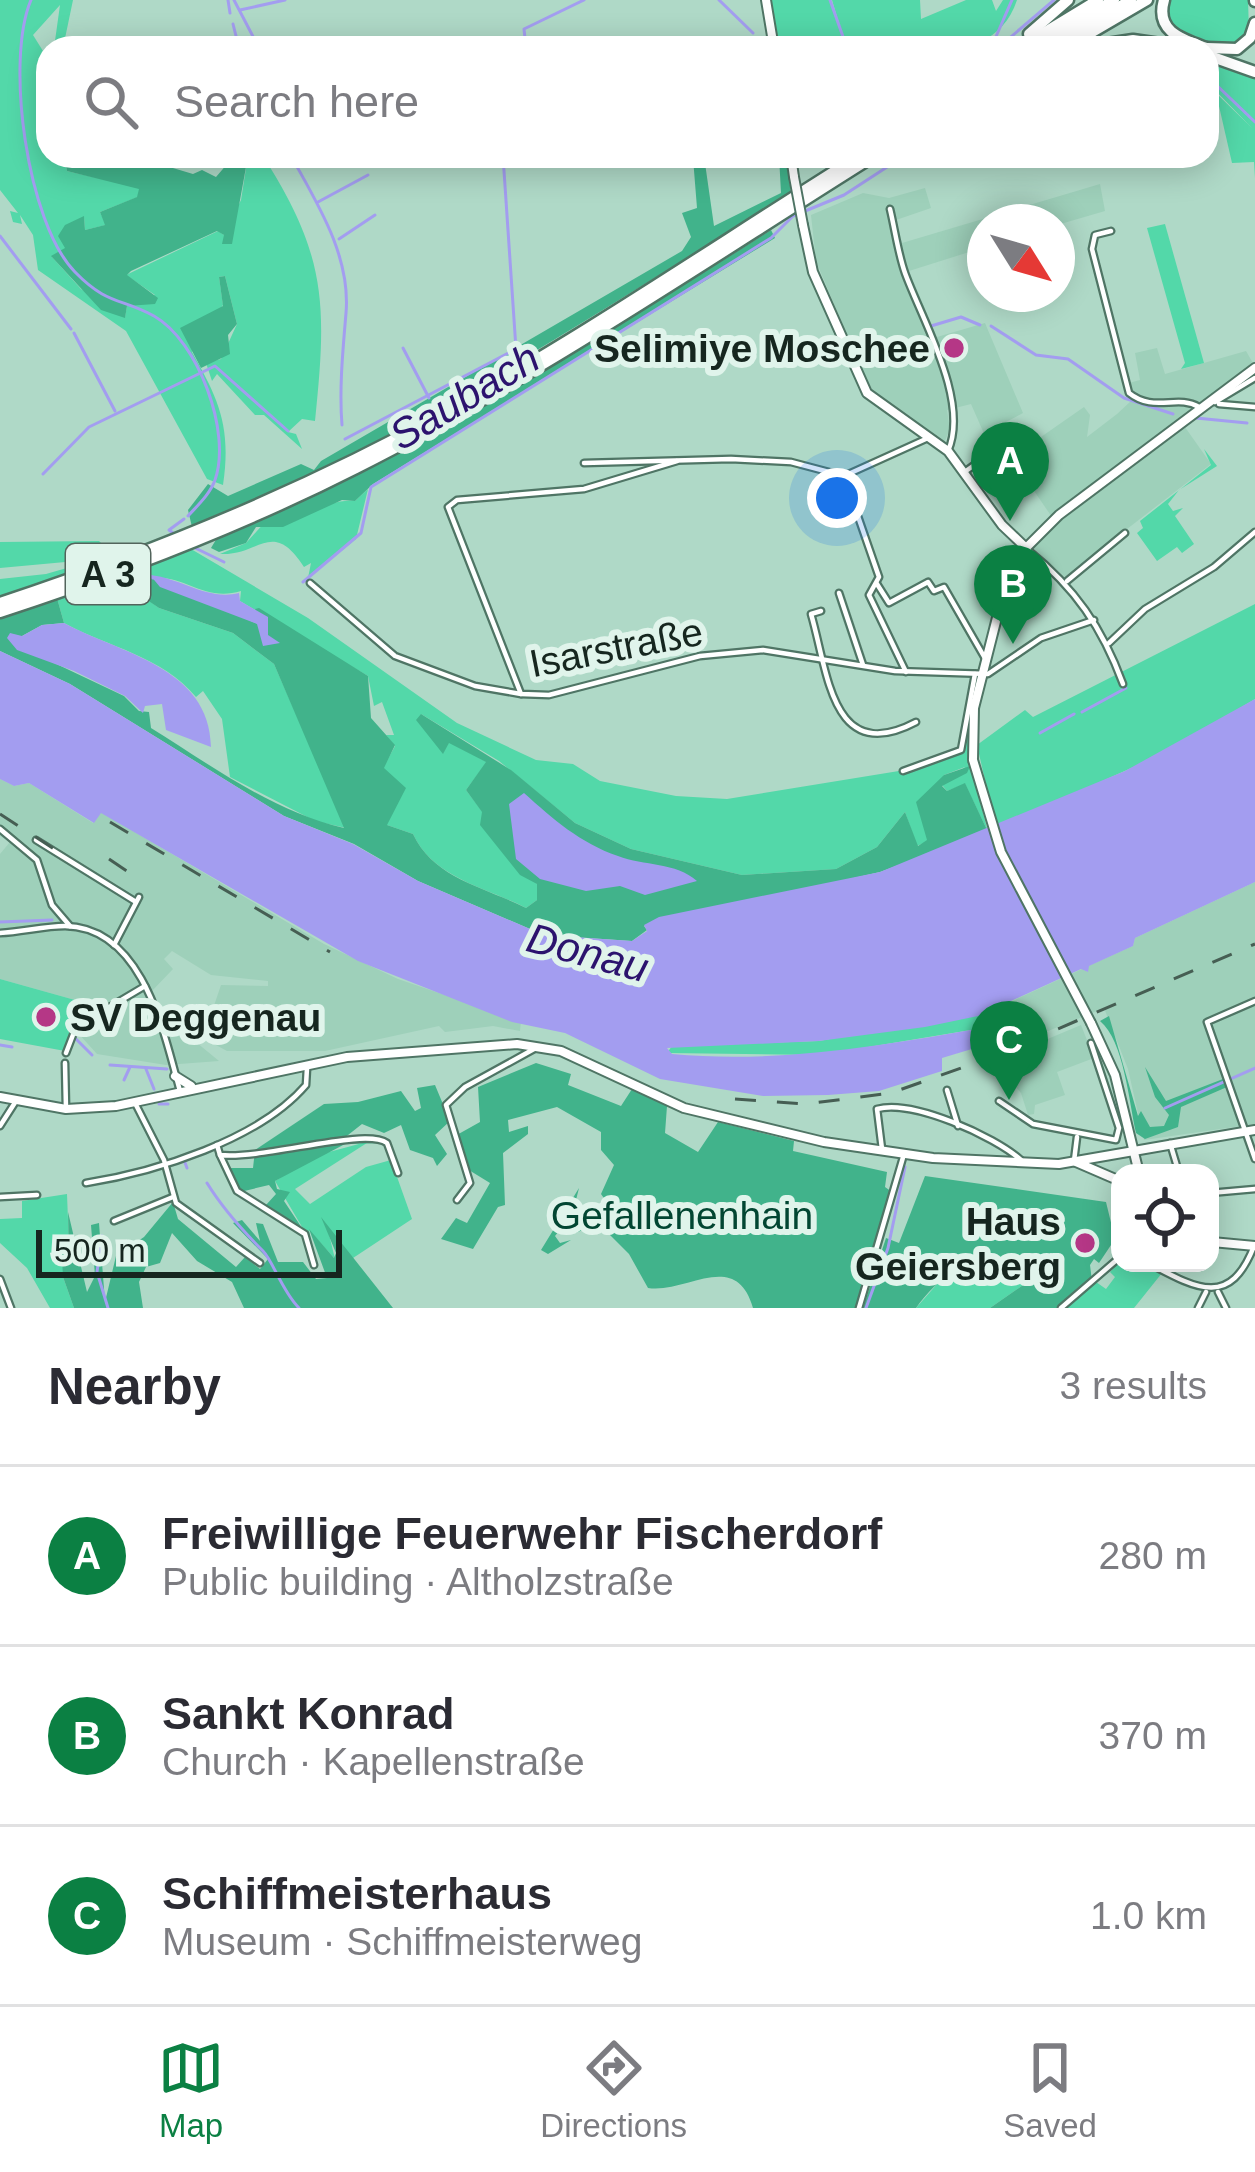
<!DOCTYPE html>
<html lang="en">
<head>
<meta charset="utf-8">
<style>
	:root { --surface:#fff; --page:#f2f2f3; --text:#2b2b33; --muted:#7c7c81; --line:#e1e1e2; --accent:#0b8043 }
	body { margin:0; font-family:Helvetica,sans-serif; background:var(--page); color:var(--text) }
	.controls { position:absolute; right:36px; bottom:36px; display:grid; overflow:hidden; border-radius:24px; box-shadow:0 6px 30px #0003 }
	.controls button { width:108px; height:108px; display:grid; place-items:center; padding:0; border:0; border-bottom:3px solid var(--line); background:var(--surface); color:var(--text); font:60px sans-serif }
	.compass { position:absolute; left:967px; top:204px; width:108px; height:108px; border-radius:50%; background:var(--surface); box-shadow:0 6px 30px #0003; rotate:127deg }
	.scale { position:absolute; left:36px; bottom:30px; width:306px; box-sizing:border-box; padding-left:12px; border:6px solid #16261f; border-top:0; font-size:33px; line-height:42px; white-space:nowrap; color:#16261f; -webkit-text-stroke:9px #e0f4eb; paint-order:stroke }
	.you { position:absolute; left:837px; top:498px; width:42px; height:42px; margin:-30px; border:9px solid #fff; border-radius:50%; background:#1a73e8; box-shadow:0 0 0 18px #1a73e833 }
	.badge { display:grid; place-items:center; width:78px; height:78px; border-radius:50%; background:var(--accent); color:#fff; font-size:39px; font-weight:700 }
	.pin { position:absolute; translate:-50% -99px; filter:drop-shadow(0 3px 6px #0008) }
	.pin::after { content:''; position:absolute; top:63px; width:42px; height:36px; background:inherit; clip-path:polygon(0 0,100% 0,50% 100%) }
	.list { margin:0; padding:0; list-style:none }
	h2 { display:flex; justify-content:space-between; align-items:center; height:156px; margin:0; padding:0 48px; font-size:51px }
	h2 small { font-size:39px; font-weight:400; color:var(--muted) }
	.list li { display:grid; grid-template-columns:78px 1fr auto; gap:36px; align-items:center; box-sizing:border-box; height:180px; padding:0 48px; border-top:3px solid var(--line) }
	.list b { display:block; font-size:45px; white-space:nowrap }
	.list p { margin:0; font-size:39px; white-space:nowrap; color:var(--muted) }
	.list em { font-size:39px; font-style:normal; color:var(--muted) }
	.icon { flex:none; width:66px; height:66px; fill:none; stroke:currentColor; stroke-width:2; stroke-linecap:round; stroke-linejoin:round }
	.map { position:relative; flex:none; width:1255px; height:1308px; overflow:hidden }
	.search { position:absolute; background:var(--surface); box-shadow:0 6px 30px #0003; left:36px; right:36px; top:36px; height:132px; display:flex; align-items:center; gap:30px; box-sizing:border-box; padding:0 42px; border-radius:36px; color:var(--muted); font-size:45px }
	.sheet { height:696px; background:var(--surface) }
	nav { display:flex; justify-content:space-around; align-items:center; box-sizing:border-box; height:168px; border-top:3px solid var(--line); background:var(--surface); font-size:33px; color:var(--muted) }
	nav a { display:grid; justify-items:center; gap:6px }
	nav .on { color:var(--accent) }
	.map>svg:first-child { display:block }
	.built { fill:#9ed0ba }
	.green { fill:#53d8a9 }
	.forest { fill:#41b38b }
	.water { fill:#a39df0 }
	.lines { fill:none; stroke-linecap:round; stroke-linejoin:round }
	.stream { stroke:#a39df0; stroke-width:3 }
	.street-casing { stroke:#4f7565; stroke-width:9 }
	.secondary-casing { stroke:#4f7565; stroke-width:12 }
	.highway-casing { stroke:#4f7565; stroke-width:15 }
	.street { stroke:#fff; stroke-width:4.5 }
	.secondary { stroke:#fff; stroke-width:8 }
	.highway { stroke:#fff; stroke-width:10 }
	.rail { stroke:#465e53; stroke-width:3; stroke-dasharray:21 21; stroke-linecap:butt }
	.secondary-bridge-casing { stroke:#4f7565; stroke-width:12; stroke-linecap:butt }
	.secondary-bridge { stroke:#fff; stroke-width:8 }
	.poi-dot { fill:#b53786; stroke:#e0f4eb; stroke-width:4.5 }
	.labels { text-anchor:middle; stroke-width:12; stroke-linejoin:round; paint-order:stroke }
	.shield { fill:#e0f4eb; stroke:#53645c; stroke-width:3 }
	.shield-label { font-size:36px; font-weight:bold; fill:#16261f }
	.poi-label { font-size:39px; font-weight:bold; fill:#16261f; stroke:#e0f4eb; text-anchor:end }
	.street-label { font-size:39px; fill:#16261f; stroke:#e0f4eb }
	.park-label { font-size:39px; fill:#024632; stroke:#e0f4eb }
	.water-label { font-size:42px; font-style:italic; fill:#2c136e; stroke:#e0f4eb }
</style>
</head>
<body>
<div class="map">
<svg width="1255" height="1308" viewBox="0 0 1255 1308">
	<rect width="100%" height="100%" fill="#afd9c7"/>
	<g class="built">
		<polygon points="1100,184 1105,211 1057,225 985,222 985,247 909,271 937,337 985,323 1023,413 1006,422 1013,439 1020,435 1028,446 1084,407 1090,415 1087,437 1117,414 1131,401 1125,384 1140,380 1135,353 1157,348 1165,374 1246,351 1254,365 1180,420 1211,464 1065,577 1032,547 1056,523 1004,447 993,454 971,404 947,410 950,429 944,443 871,393 816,261 811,215 863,193 889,198 925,188 931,208 896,220 902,243"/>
		<polygon points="0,779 14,786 29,783 93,823 101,812 324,944 398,979 521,1021 520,1031 493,1026 445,1032 439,1026 325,1051 227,1051 203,1038 221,985 268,986 268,981 211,975 172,951 164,959 173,969 151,992 157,1010 219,1061 166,1065 97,1054 78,1033 103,1014 100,1007 0,979 0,854 10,842 0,836"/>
		<polygon points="1255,882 1255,1124 1144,1140 1128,1069 1104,1008 1009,1047 1006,1039 995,1042 984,1014 1082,969 1088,972 1088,966 1133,946 1135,938"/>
		<polygon points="1081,1025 1094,1058 1057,1072 1065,1095 1035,1105 1034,1114 1028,1115 1021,1093 1015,1086 1010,1089 993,1062"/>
	</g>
	<g class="green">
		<path d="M0 0H73L63 48H54L60 5 33 35 48 59V156H64L67 171 140 188 138 197 100 212 106 225 85 230 84 217 66 248 52 257 81 289 125 317 127 306 155 295 126 275 218 231 224 235 241 200 248 156H263C327 256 327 305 315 421L302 419 288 432 296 434 302 449 264 415H255L217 374 212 381 206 363 221 359 237 324 225 276 219 277 223 305 192 352C217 397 232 425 223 485L207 479 126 331 38 270 33 235 20 215 22 224 13 222 10 211 18 213 0 190Z"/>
		<path d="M768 0H829L839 24 832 0H920L921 19 966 0H992L996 11 1003 0H1017C994 69 912 48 848 48L846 42V48H781Z"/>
		<polygon points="1166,0 1248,0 1249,31 1228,47 1180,35 1165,19"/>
		<polygon points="1207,58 1255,75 1255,178 1254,162 1232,163 1216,93 1252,128 1207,82"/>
		<polygon points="1165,224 1204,363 1181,369 1185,363 1147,228"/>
		<polygon points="1204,449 1217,466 1179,490 1168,504 1173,511 1183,508 1175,516 1194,544 1182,553 1177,547 1157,561 1137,533 1143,528 1140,521 1211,465"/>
		<path d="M368 489 356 539 308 578 311 563 304 567C272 518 260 556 220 554L246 543 266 521C300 525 322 498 355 501Z"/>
		<polygon points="99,541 115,556 0,597 0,579 46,574 98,559 0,568 0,542"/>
		<path d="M191 549 308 618 457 723 536 760 573 764 600 781 676 796 727 799 905 770 963 752 970 707 968 755 988 832 965 784 947 791 942 785 965 767 944 775 928 841 917 846 905 812 877 847 836 869 742 875 631 849 575 823 499 761 421 714 443 753 449 742 487 762 466 790 537 884V900L526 908C486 887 434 879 413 834L387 825 383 768 395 746 386 735H394L382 702 374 706 368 676 240 601 241 591C196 605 177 560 129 586L159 608 233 633 274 664 346 828 315 821 230 777 222 719 203 691 196 697C162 656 108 647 64 623L57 598Z"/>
		<polygon points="1255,604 1255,699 1169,751 996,829 977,745 1025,710 1033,717"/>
		<polygon points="0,979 100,1007 104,1013 71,1031 65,1051 0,1039"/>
		<polygon points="997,1009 1008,1025 997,1029 988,1021 989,1027 820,1055 667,1053 672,1046 819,1041"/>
		<polygon points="370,1141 295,1189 310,1204 366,1167 391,1160 412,1219 350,1260 327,1226 335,1259 309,1230 312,1244 275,1181 318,1155"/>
		<polygon points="67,1194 70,1272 63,1277 74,1308 50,1308 27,1268 0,1243 0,1219 22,1218 22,1201"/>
		<polygon points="1005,1253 1025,1261 1026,1283 990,1308 916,1308 945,1275"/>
		<polygon points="1120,1261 1144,1263 1162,1273 1134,1308 1066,1308 1096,1282 1106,1289 1115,1277 1110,1272"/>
	</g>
	<g class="forest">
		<polygon points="64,156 136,157 193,174 202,170 216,177 234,156 248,156 232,244 222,244 224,235 217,231 131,271 127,275 158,298 155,304 127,306 125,318 101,310 51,256 65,248 58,236 65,225 84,216 85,230 105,225 100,212 137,197 139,189 67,171"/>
		<path d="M688 156H704L714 226 781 193 779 156H786L791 193C596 313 405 442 192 527L188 510 208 484 228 496 301 464 314 470 321 461 682 251 691 237 682 213 697 208 693 158Z"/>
		<path d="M771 230 775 238 373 484 355 501 342 500 283 527H256L246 543 219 552 211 548 217 538C412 453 591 344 771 230Z"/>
		<polygon points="225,276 237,324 228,335 230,354 201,368 180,328 223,306 219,277"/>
		<path d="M149 577 258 624 267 636 255 609 259 608 368 676 371 718 395 745 384 768 406 788 387 825 413 834C434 879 485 887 526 908L537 900V884L520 875 480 825 482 812 466 790 486 762 449 743 443 754 416 720 421 714 511 770 575 823 631 849 742 875 836 869 877 847 905 812 918 846 927 840 916 802 944 775 970 766 967 773 942 786 947 791 965 783 988 832 880 872 644 926 647 930 632 941 544 935 418 881 354 844 284 816 70 684 0 651V617L57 598 64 623 42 625 22 636 29 651 124 696 139 711 149 712 151 728C212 766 274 812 344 828L274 664 233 633 159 608 128 587Z"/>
		<path d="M1109 1016 1138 1116 1141 1111 1150 1127 1164 1126 1169 1115 1155 1097 1145 1067 1166 1101 1223 1079 1227 1087 1181 1107 1178 1127 1145 1139 1136 1133C1129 1102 1124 1041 1100 1021Z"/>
		<path d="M536 1063 571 1074 568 1085 621 1106 632 1089 667 1106 665 1133 698 1152 718 1122 794 1141 793 1151 887 1172 885 1187 892 1192 856 1308H753C736 1248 686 1294 648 1288L629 1254 599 1224 575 1233 586 1223 580 1216 570 1217 555 1236 560 1243 571 1240 548 1254 541 1250 579 1188 576 1200 591 1212 606 1201 601 1194 614 1165 601 1150V1132L557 1107 508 1120 509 1132 528 1126V1134L503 1153 505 1205 498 1207 473 1249 441 1239 456 1218 467 1223 490 1183 464 1167 455 1136 480 1122 478 1087Z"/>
		<polygon points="435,1085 450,1121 435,1135 447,1154 437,1166 433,1158 410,1150 401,1125 384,1133 362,1124 343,1139 371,1136 387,1143 345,1144 275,1181 277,1189 290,1192 284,1201 306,1234 266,1205 276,1194 269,1185 240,1192 226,1168 253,1168 255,1150 324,1104 358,1102 401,1091 415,1111 421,1108 417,1088"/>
		<path d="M925 1176 1106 1202 1115 1239 1099 1263 1094 1259 1090 1265 1092 1281 1066 1308H990L1026 1283 1025 1261C982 1245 940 1274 916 1308H863L886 1238 899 1243Z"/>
		<polygon points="173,1202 178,1219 236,1267 245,1257 260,1269 268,1259 233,1223 242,1220 260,1241 256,1223 263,1224 278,1262 303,1262 316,1279 327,1278 309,1229 334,1258 336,1253 321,1217 393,1308 244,1308 232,1282 197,1261 172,1233 160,1263 146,1267 139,1282 143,1308 74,1308 63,1277 61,1241 69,1264 68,1212 87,1292 95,1276 91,1225 99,1223 105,1302 116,1256 144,1237"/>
	</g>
	<g class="water">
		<path d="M150 575C181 578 208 601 239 593L240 601 268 617V635L280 643 263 646 257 624 160 587Z"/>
		<path d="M64 623C119 653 210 667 211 747L166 730 162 704 145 706 143 713 125 696 74 671 17 650 7 638 10 633 22 636 42 625Z"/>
		<path d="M0 651 70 684 284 816 353 844 418 881 544 935 632 941 647 931 644 925 659 917 880 872 1125 771 1255 699V882L1135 938 1133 946 1089 966 1088 972 1081 969 978 1016 925 1027 819 1041 667 1048 672 1054C780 1064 883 1045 989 1027L995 1042 942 1058V1071L879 1091 828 1095 763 1096 660 1079 565 1033 512 1022 358 961 101 813 94 823 29 783 14 786 0 779Z"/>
		<path d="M524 793C553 819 580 843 618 856 644 866 676 862 697 881L645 895 620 886 586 891 540 879 516 859 509 804Z"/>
	</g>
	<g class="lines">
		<g class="stream">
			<path d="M31 0C5 61 27 223 75 272 107 305 121 298 154 316 198 341 232 432 215 480 210 494 198 505 188 516"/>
			<polyline points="228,0 230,13"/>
			<polyline points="234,0 259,48"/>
			<polyline points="719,0 753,33"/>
			<polyline points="830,0 847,48"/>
			<polyline points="240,10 285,0"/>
			<polyline points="233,24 239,48"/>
			<polyline points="526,48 524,29 584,0"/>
			<polyline points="991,48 1012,0"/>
			<polyline points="998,48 1054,0"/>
			<polyline points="1207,76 1255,122"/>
			<path d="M291 156C317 203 351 256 346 313 343 349 339 389 342 425"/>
			<polyline points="827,156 822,159 827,168"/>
			<polyline points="318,202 368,175"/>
			<polyline points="0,236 71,329"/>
			<polyline points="339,239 375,215"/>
			<polyline points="931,326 961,317 980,325"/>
			<polyline points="991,326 1036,355 1068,359 1124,398 1173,414"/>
			<polyline points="74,333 115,411"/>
			<polyline points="403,348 429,398"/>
			<polyline points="1196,418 1247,423"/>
			<polyline points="345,439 516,349 503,156"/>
			<polyline points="43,474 89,427 215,366 288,431"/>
			<polyline points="177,536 169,530 184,519"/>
			<polyline points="189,545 224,562"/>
			<polyline points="96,557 114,550 125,555"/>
			<polyline points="137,566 153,578"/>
			<polyline points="303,582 361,533 371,487 771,238 793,216 844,195 904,156"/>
			<polyline points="1082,712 1126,688"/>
			<polyline points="1040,733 1074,714"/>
			<polyline points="0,922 52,920"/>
			<polyline points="74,1037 92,1055"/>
			<polyline points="0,1045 12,1047"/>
			<polyline points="110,1065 167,1069"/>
			<polyline points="146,1069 154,1089"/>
			<polyline points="124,1080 130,1067"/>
			<polyline points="155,1093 156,1094"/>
			<polyline points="159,1104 168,1104"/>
			<polyline points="1165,1108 1255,1068"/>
			<polyline points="184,1160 187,1168"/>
			<path d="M207 1183C223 1209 243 1231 263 1251 273 1261 282 1291 299 1308"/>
			<polyline points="102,1236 97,1272 108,1308"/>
			<polyline points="866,1308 888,1248 905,1167"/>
		</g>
		<g class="street-casing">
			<g id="street">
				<path d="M890 209C895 230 898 253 905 273 922 320 970 401 948 451"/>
				<path d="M1111 231 1095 235 1092 249 1129 393C1154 413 1177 394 1199 407"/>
				<polyline points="1215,402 1255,378"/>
				<polyline points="1219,404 1255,407"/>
				<polyline points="584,463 731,459 791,462 844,476"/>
				<polyline points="966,471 1010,439"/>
				<path d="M1028 550C1075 588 1102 627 1123 684"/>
				<polyline points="1067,581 1125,533"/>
				<polyline points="310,583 395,656 475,686 521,694 549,695 700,656 763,650 895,671 988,674 1041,638 1094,620"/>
				<polyline points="877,584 889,603 928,582 934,591 944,587 986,660"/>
				<polyline points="839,593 863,665"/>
				<path d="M821 611 811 614C828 671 831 767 916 722"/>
				<polyline points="1109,643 1145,609 1214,567 1255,532"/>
				<polyline points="906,672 869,595 879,577 844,476 928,438"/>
				<polyline points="521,694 448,507 457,500 584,489 677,461"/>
				<polyline points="903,771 961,750 975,674"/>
				<polyline points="0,829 37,860 52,905 70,926"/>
				<polyline points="36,840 136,902"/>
				<path d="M0 933C22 932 44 926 65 926 143 927 164 1033 180 1091"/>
				<polyline points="114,945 139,897"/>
				<polyline points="1255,1001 1207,1022 1255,1159"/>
				<polyline points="66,1053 76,1027 145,986"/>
				<polyline points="65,1063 66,1109"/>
				<polyline points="947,1090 958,1126"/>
				<polyline points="999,1101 1033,1124 1116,1140 1119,1128 1091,1043"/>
				<polyline points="135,1103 164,1160 176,1203 260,1263"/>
				<polyline points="0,1126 16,1101"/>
				<polyline points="1170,1143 1179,1173"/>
				<path d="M217 1145 220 1155C263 1160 365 1127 387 1143L398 1173"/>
				<path d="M882 1149 877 1109C912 1099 994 1136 1021 1160"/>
				<polyline points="220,1155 237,1191 305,1234 314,1265"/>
				<polyline points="1074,1161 1077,1137"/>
				<path d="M86 1183C155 1172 259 1140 306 1085L307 1068"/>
				<polyline points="1210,1193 1255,1189"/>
				<polyline points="0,1197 37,1195"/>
				<polyline points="457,1200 470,1183 446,1105 465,1087 534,1049"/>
				<polyline points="114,1221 173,1197"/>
				<path d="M1148 1263C1197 1289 1230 1308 1254 1246"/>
				<polyline points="0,1279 11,1308"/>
				<polyline points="1218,1292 1226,1308"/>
				<polyline points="859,1308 904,1154"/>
				<polyline points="1061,1308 1120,1257"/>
				<polyline points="1198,1308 1206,1292"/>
			</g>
		</g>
		<g class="secondary-casing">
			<g id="secondary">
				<polyline points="766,0 774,48"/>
				<polyline points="791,156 794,177"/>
				<polyline points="803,225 813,272 867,393 948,451 1002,525 1025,547"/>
				<polyline points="973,760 974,708 1004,590 1018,556 1059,515 1255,368"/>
				<polyline points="1091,1023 1115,1075 1139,1173"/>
				<polyline points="175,1076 191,1086"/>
				<polyline points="0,1097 66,1109 116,1106 347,1057 517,1044 561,1051 684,1108 824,1142 933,1158 1059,1164 1255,1130"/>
				<polyline points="1076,1162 1120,1181"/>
				<polyline points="1212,1242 1255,1246"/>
			</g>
		</g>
		<g class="highway-casing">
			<g id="highway">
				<path d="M1164 0C1155 31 1181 39 1206 48"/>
				<polyline points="1255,0 1255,1"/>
				<polyline points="1029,34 1068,0"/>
				<polyline points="1019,48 1098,0"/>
				<polyline points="1033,48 1114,0"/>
				<polyline points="1048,48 1131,0"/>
				<polyline points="1065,48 1147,0"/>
				<polyline points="1081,48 1133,40 1187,48"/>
				<polyline points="1207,48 1237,49 1250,38 1255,23"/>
				<polyline points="1207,55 1255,72"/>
				<path d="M0 603C154 552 303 491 446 412 587 334 721 242 859 156"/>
				<path d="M0 612C122 572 242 526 356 468 536 377 703 263 874 156"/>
			</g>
		</g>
		<use href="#street" class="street"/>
		<use href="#secondary" class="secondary"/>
		<use href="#highway" class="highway"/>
		<g class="rail">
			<polyline points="0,814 68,858"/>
			<polyline points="110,822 330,952"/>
			<polyline points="109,859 134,876"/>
			<polyline points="735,1099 806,1104 891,1093 995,1056 1255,944"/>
		</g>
		<g class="secondary-bridge-casing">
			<g id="secondary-bridge">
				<polyline points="794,177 803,225"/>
				<polyline points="973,760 1001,852 1091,1023"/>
			</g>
		</g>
		<use href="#secondary-bridge" class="secondary-bridge"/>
	</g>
	<g class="poi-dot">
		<circle cx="954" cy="348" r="12"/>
		<circle cx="46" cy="1017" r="12"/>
		<circle cx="1085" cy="1243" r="12"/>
	</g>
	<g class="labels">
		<rect class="shield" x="66" y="544" width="84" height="60" rx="9"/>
		<g class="shield-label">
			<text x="108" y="587">A 3</text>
		</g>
		<g class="poi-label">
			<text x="930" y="362">Selimiye Moschee</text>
			<text x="70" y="1031" text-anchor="start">SV Deggenau</text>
			<text x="1061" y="1235">Haus<tspan x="1061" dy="45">Geiersberg</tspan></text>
		</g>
		<g class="street-label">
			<text transform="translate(616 647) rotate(-11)" y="14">Isarstraße</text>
		</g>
		<g class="park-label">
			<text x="682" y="1229">Gefallenenhain</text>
		</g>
		<g class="water-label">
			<text transform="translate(464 396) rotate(-31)" y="15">Saubach</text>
			<text transform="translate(588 952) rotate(15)" y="15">Donau</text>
		</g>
	</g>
</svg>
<div class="controls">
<button><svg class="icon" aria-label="locate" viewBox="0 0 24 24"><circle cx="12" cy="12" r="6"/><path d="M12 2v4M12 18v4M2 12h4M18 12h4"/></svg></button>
</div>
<svg class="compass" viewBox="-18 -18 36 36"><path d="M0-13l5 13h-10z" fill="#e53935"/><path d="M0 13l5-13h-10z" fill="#7c7c81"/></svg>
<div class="scale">500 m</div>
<div class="you"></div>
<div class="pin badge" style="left:1010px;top:521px">A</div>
<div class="pin badge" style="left:1013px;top:644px">B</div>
<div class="pin badge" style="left:1009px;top:1100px">C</div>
<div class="search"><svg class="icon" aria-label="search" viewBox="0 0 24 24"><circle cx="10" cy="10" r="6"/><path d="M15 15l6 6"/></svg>Search here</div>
</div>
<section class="sheet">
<h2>Nearby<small>3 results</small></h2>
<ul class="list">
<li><span class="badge">A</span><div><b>Freiwillige Feuerwehr Fischerdorf</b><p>Public building · Altholzstraße</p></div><em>280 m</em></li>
<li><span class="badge">B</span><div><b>Sankt Konrad</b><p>Church · Kapellenstraße</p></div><em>370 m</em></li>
<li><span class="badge">C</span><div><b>Schiffmeisterhaus</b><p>Museum · Schiffmeisterweg</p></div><em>1.0 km</em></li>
</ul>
</section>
<nav>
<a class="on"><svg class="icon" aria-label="map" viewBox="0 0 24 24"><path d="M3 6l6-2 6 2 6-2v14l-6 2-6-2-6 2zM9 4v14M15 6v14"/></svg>Map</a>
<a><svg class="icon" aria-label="directions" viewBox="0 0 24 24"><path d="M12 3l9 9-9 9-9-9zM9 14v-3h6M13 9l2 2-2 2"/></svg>Directions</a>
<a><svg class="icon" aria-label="saved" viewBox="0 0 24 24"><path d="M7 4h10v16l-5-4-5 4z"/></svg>Saved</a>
</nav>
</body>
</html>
